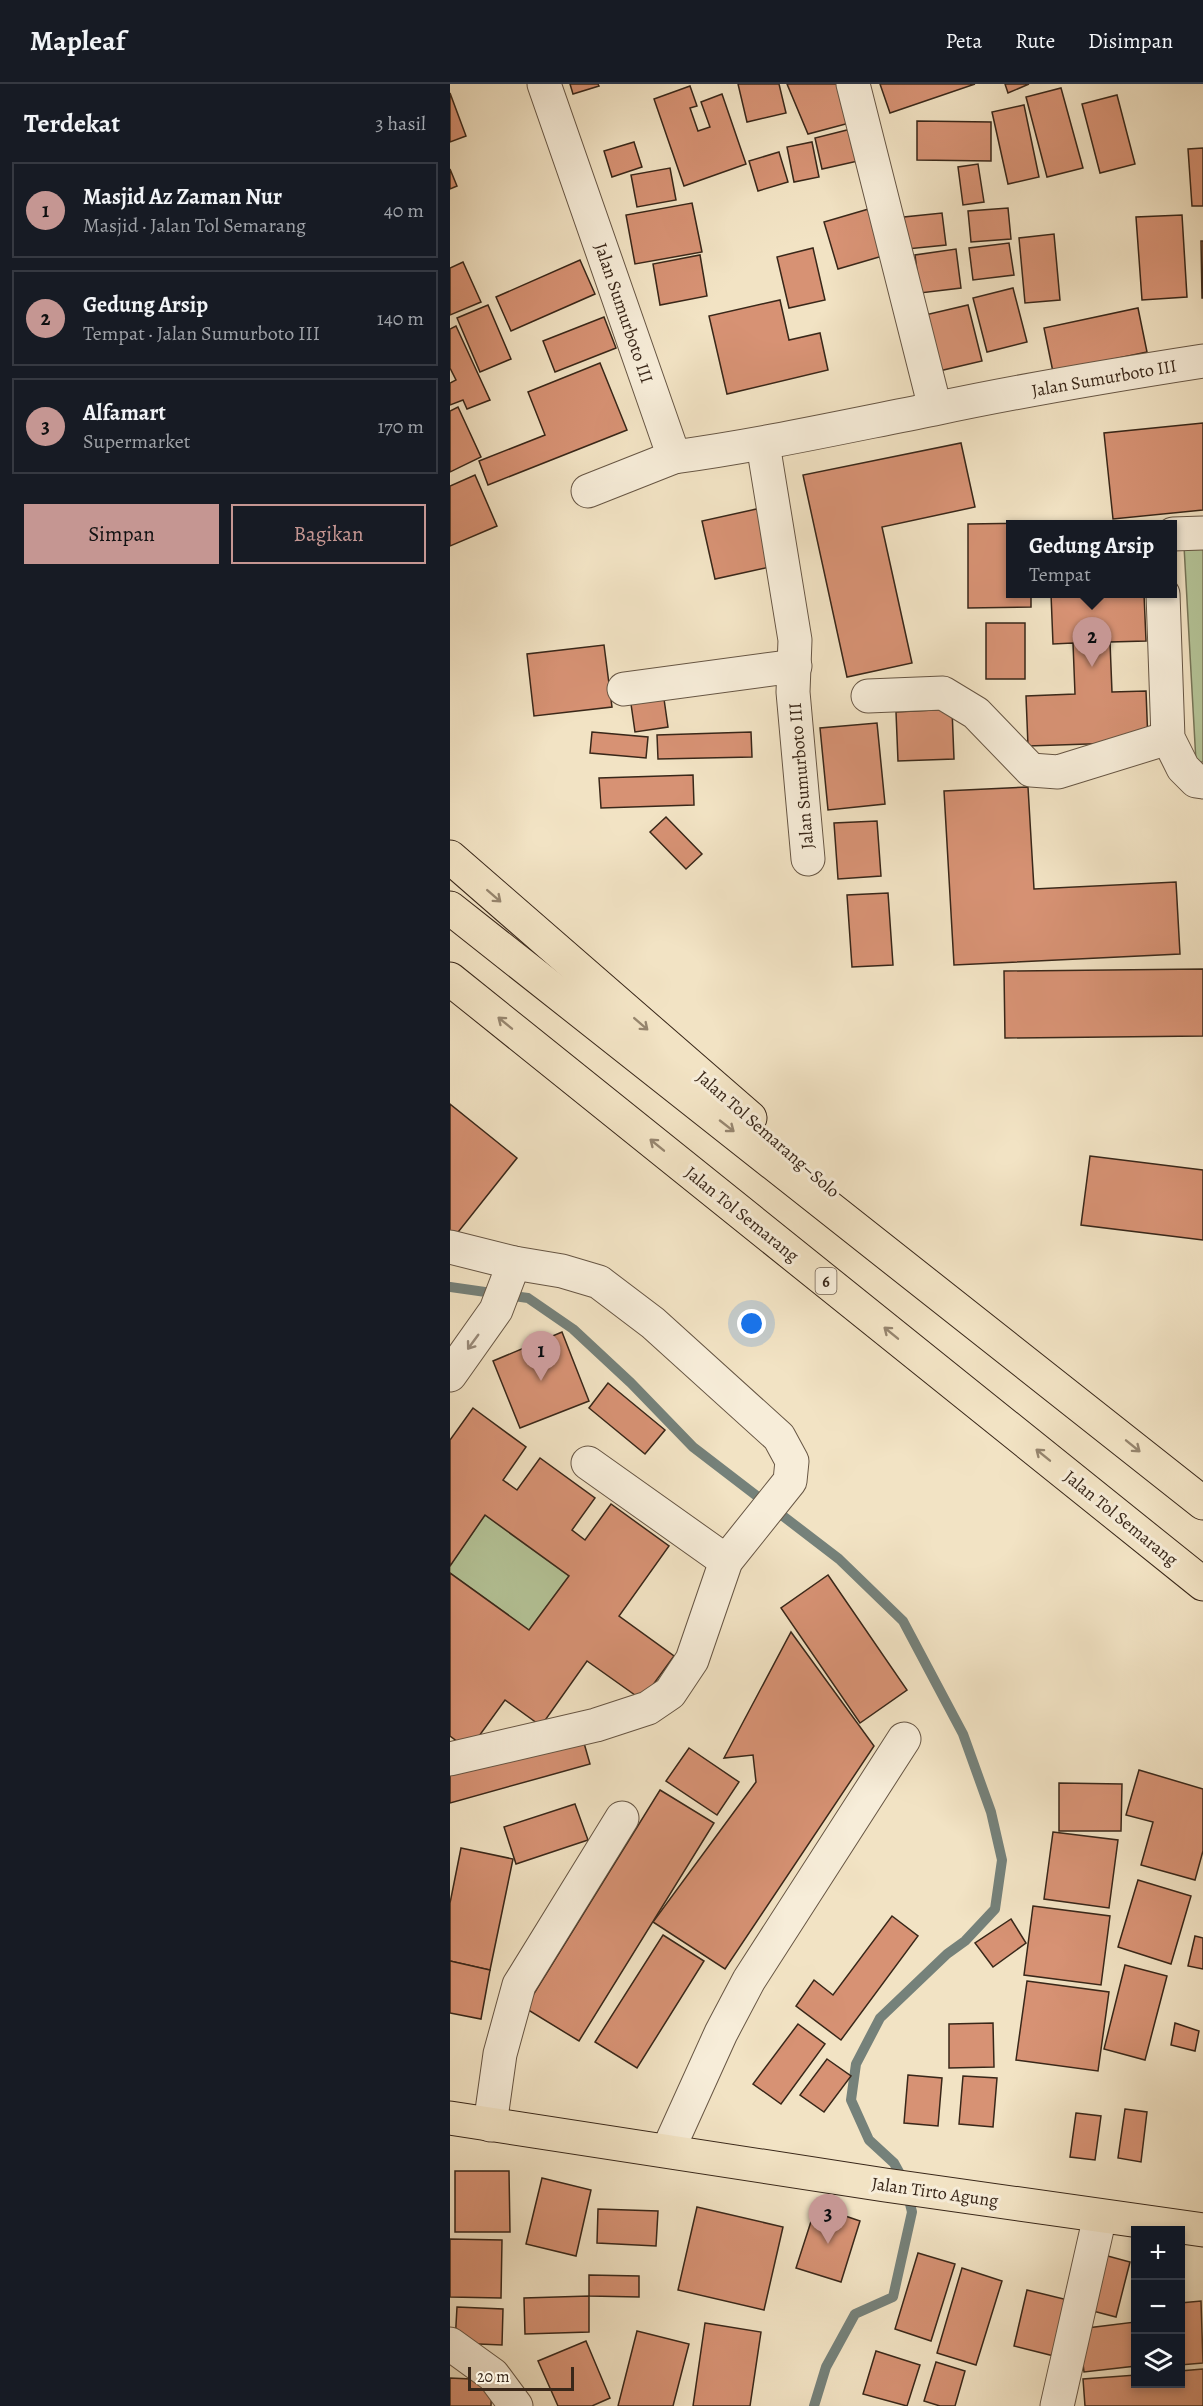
<!DOCTYPE html>
<html lang="id">
<head>
<meta charset="utf-8">
<style>
	:root { --surface:#171b24; --page:#242831; --text:#f1f3f6; --muted:#9ea1a6; --line:#363941; --accent:#c59692 }
	body { margin:0; font-family:Alegreya,serif; background:var(--page); color:var(--text) }
	.controls { position:absolute; right:18px; bottom:18px; display:grid; overflow:hidden; border-radius:0px; box-shadow:0 3px 9px #0003 }
	.controls button { width:54px; height:54px; display:grid; place-items:center; padding:0; border:0; border-bottom:2px solid var(--line); background:var(--surface); color:var(--text); font:30px sans-serif }
	.scale { position:absolute; left:18px; bottom:15px; width:106px; box-sizing:border-box; padding-left:6px; border:3px solid #392719; border-top:0; font-size:16px; line-height:21px; white-space:nowrap; color:#392719; -webkit-text-stroke:4px #f7edd9; paint-order:stroke }
	.you { position:absolute; left:302px; top:1240px; width:21px; height:21px; margin:-15px; border:4px solid #fff; border-radius:50%; background:#1a73e8; box-shadow:0 0 0 9px #1a73e833 }
	.badge { display:grid; place-items:center; width:39px; height:39px; border-radius:50%; background:var(--accent); color:#111; font-size:20px; font-weight:700 }
	.pin { position:absolute; translate:-50% -50px; filter:drop-shadow(0 2px 3px #0008) }
	.pin::after { content:''; position:absolute; top:32px; width:21px; height:18px; background:inherit; clip-path:polygon(0 0,100% 0,50% 100%) }
	.popup { position:absolute; left:556px; top:436px; width:171px; height:78px; box-sizing:border-box; display:grid; place-content:center; border-radius:0px; background:var(--surface); filter:drop-shadow(0 2px 4px #0005); font-size:20px; white-space:nowrap; color:var(--muted) }
	.popup b { font-size:22px; color:var(--text) }
	.popup::after { content:''; position:absolute; left:50%; top:100%; margin-left:-12px; border:12px solid transparent; border-top-color:var(--surface) }
	.list { margin:0; padding:0; list-style:none }
	h2 { display:flex; justify-content:space-between; align-items:center; height:78px; margin:0; padding:0 24px; font-size:26px }
	h2 small { font-size:20px; font-weight:400; color:var(--muted) }
	.list li { display:grid; grid-template-columns:39px 1fr auto; gap:18px; align-items:center; box-sizing:border-box; height:96px; margin:0 12px 12px; padding:0 12px; border:2px solid var(--line); border-radius:0px }
	.list b { display:block; font-size:22px; white-space:nowrap }
	.list p { margin:0; font-size:20px; white-space:nowrap; color:var(--muted) }
	.list em { font-size:20px; font-style:normal; color:var(--muted) }
	.actions { display:flex; gap:12px; padding:18px 24px }
	.actions a { flex:1; padding:14px 0; border:2px solid var(--accent); border-radius:0px; text-align:center; font-size:21px; color:var(--accent) }
	.actions .main { background:var(--accent); color:#111 }
	.icon { flex:none; width:33px; height:33px; fill:none; stroke:currentColor; stroke-width:2; stroke-linecap:round; stroke-linejoin:round }
	.map { position:relative; flex:none; width:753px; height:2322px; overflow:hidden }
	header { display:flex; align-items:center; gap:36px; box-sizing:border-box; height:84px; padding:0 30px; background:var(--surface); border-bottom:2px solid var(--line) }
	header strong { font-size:28px }
	nav { display:flex; gap:33px; margin-inline-start:auto; font-size:21px }
	main { display:flex }
	aside { flex:1; background:var(--surface) }
	.map>svg:first-child { display:block }
	.green { fill:#b5c599; stroke:#777659; stroke-width:1.5 }
	.lines { fill:none; stroke-linecap:round; stroke-linejoin:round }
	.stream { stroke:#75817a; stroke-width:10 }
	.building { fill:#d79274; stroke:#392719; stroke-width:1.5 }
	.minor-casing { stroke:#675644; stroke-width:35 }
	.major-casing { stroke:#392719; stroke-width:35 }
	.highway-casing { stroke:#392719; stroke-width:35 }
	.minor { stroke:#f7edd9; stroke-width:33 }
	.major { stroke:#f2e3c4; stroke-width:33 }
	.highway { stroke:#f2e3c4; stroke-width:33 }
	.oneway { stroke:#96856e }
	.oneway2 { stroke:#988a79 }
	.labels { text-anchor:middle; stroke-width:6; stroke-linejoin:round; paint-order:stroke }
	.shield { fill:#f7edd9; stroke:#726253; stroke-width:1.5 }
	.shield-label { font-size:16px; font-weight:bold; fill:#392719 }
	.street-label { font-size:18px; fill:#392719; stroke:#f7edd9 }
</style>
</head>
<body>
<header>
<strong>Mapleaf</strong>
<nav><a>Peta</a><a>Rute</a><a>Disimpan</a></nav>
</header>
<main>
<aside>
<h2>Terdekat<small>3 hasil</small></h2>
<ul class="list">
<li><span class="badge">1</span><div><b>Masjid Az Zaman Nur</b><p>Masjid · Jalan Tol Semarang</p></div><em>40 m</em></li>
<li><span class="badge">2</span><div><b>Gedung Arsip</b><p>Tempat · Jalan Sumurboto III</p></div><em>140 m</em></li>
<li><span class="badge">3</span><div><b>Alfamart</b><p>Supermarket</p></div><em>170 m</em></li>
</ul>
<div class="actions"><a class="main">Simpan</a><a>Bagikan</a></div>
</aside>
<div class="map">
<svg width="753" height="2322" viewBox="0 0 753 2322">
	<rect width="100%" height="100%" fill="#f2e3c4"/>
	<filter id="stains"><feTurbulence type="fractalNoise" baseFrequency=".00333" numOctaves="4"/><feColorMatrix values="0 0 0 0 .2 0 0 0 0 .09 0 0 0 0 .02 0 0 0 .5 -.17"/></filter>
	<radialGradient id="worn" r=".72"><stop offset=".6" stop-color="#630" stop-opacity="0"/><stop offset="1" stop-color="#630" stop-opacity=".3"/></radialGradient>
	<g class="green">
		<polygon points="734,462 753,462 753,678 746,678"/>
		<polygon points="35,1431 119,1492 79,1546 0,1489 0,1482"/>
	</g>
	<g class="lines">
		<polyline class="stream" points="0,1203 78,1214 123,1245 181,1299 243,1363 389,1475 453,1537 513,1650 541,1728 552,1776 545,1825 515,1857 497,1870 430,1934 406,1980 401,2016 419,2056 444,2079 455,2099 462,2128 443,2213 405,2230 376,2283 364,2322"/>
	</g>
	<g class="building">
		<polygon points="120,0 148,0 149,2 123,10"/>
		<polygon points="288,0 329,0 336,29 297,38"/>
		<polygon points="337,0 399,0 407,37 358,50"/>
		<polygon points="430,0 525,0 440,29"/>
		<polygon points="555,0 579,0 558,9"/>
		<polygon points="240,2 247,22 240,24 248,47 260,43 251,18 272,10 296,80 234,102 204,15"/>
		<polygon points="611,4 633,84 597,93 576,13"/>
		<polygon points="0,9 16,52 0,58"/>
		<polygon points="667,11 685,80 650,89 632,20"/>
		<polygon points="574,21 589,93 558,100 542,28"/>
		<polygon points="467,37 541,38 541,77 467,76"/>
		<polygon points="409,43 417,75 372,85 365,54"/>
		<polygon points="184,58 192,83 162,93 154,67"/>
		<polygon points="362,58 369,93 344,98 337,63"/>
		<polygon points="753,64 753,122 742,122 738,65"/>
		<polygon points="329,68 338,98 308,107 299,77"/>
		<polygon points="528,80 534,118 513,121 508,83"/>
		<polygon points="220,84 226,116 187,123 181,91"/>
		<polygon points="0,85 7,102 0,105"/>
		<polygon points="242,119 252,168 185,180 176,131"/>
		<polygon points="422,124 436,171 388,185 374,138"/>
		<polygon points="558,124 561,155 521,158 518,127"/>
		<polygon points="492,129 496,161 457,165 454,133"/>
		<polygon points="732,131 737,213 692,216 686,133"/>
		<polygon points="604,150 610,216 575,219 569,154"/>
		<polygon points="751,157 753,157 753,214 752,214"/>
		<polygon points="559,159 564,191 523,196 519,164"/>
		<polygon points="363,164 375,216 339,224 327,173"/>
		<polygon points="506,165 511,204 470,209 465,171"/>
		<polygon points="250,171 257,212 210,221 203,180"/>
		<polygon points="130,176 145,210 61,247 46,213"/>
		<polygon points="13,178 31,218 0,231 0,184"/>
		<polygon points="563,204 577,258 537,268 523,214"/>
		<polygon points="330,216 339,256 370,249 378,286 277,310 259,232"/>
		<polygon points="38,221 61,275 30,288 7,234"/>
		<polygon points="518,221 532,277 489,287 475,231"/>
		<polygon points="688,224 697,268 603,288 594,244"/>
		<polygon points="154,233 166,264 105,288 93,257"/>
		<polygon points="6,242 40,316 17,325 13,316 0,321 0,299 6,296 0,284 0,245"/>
		<polygon points="150,279 177,346 38,401 29,377 95,351 78,308"/>
		<polygon points="8,323 31,373 0,388 0,327"/>
		<polygon points="753,339 753,426 663,435 654,349"/>
		<polygon points="511,359 525,423 432,443 462,579 397,593 353,391"/>
		<polygon points="25,391 47,442 0,462 0,402"/>
		<polygon points="311,424 324,482 265,495 252,437"/>
		<polygon points="580,439 561,440 561,510 581,510 581,523 518,524 518,440"/>
		<polygon points="601,510 694,510 696,557 660,558 662,608 696,607 698,658 578,662 576,612 625,610 623,559 603,560"/>
		<rect x="536" y="539" width="39" height="56"/>
		<polygon points="154,561 162,623 84,632 77,570"/>
		<polygon points="213,608 218,643 185,648 180,613"/>
		<polygon points="502,625 504,675 448,677 446,628"/>
		<polygon points="427,639 435,720 378,726 370,644"/>
		<polygon points="142,648 198,653 196,674 140,669"/>
		<polygon points="301,648 302,673 208,675 207,651"/>
		<polygon points="243,691 244,721 151,724 149,694"/>
		<polygon points="578,703 584,805 726,798 730,870 504,881 494,707"/>
		<polygon points="216,733 252,770 236,785 200,748"/>
		<polygon points="427,737 431,792 388,795 384,739"/>
		<polygon points="438,809 443,881 402,883 397,811"/>
		<polygon points="753,885 753,952 555,954 554,887"/>
		<polygon points="0,1020 67,1074 5,1152 0,1148"/>
		<polygon points="640,1072 753,1086 753,1156 631,1141"/>
		<polygon points="112,1248 139,1317 70,1344 43,1277"/>
		<polygon points="158,1299 215,1346 195,1370 139,1324"/>
		<polygon points="23,1324 76,1363 53,1396 67,1406 90,1374 145,1414 122,1446 135,1456 161,1420 219,1462 169,1532 224,1572 192,1616 137,1577 91,1642 55,1616 19,1666 0,1652 0,1489 79,1546 119,1492 35,1431 0,1482 0,1356"/>
		<polygon points="378,1491 457,1606 410,1639 331,1524"/>
		<polygon points="341,1548 424,1662 275,1885 203,1838 306,1698 303,1671 274,1674"/>
		<polygon points="132,1652 140,1680 0,1719 0,1689"/>
		<polygon points="239,1664 289,1698 267,1731 216,1697"/>
		<polygon points="689,1686 753,1705 753,1767 745,1796 691,1781 703,1738 676,1731"/>
		<polygon points="609,1699 672,1700 671,1747 609,1747"/>
		<polygon points="210,1706 264,1739 129,1957 75,1924"/>
		<polygon points="125,1720 138,1756 66,1780 54,1743"/>
		<polygon points="603,1748 668,1756 659,1824 594,1815"/>
		<polygon points="11,1764 63,1775 40,1886 0,1877 0,1819"/>
		<polygon points="688,1796 741,1812 721,1880 668,1863"/>
		<polygon points="583,1822 660,1832 651,1901 574,1891"/>
		<polygon points="442,1832 468,1852 391,1956 346,1922 364,1896 383,1911"/>
		<polygon points="561,1835 576,1859 543,1883 525,1859"/>
		<polygon points="213,1851 254,1877 187,1984 145,1958"/>
		<polygon points="745,1852 753,1854 753,1885 738,1882"/>
		<polygon points="0,1877 40,1886 31,1935 0,1929"/>
		<polygon points="675,1881 717,1892 695,1976 654,1965"/>
		<polygon points="577,1897 659,1908 648,1987 566,1976"/>
		<polygon points="543,1939 544,1983 499,1984 499,1940"/>
		<polygon points="725,1939 749,1947 745,1967 721,1961"/>
		<polygon points="348,1940 375,1960 331,2020 303,2000"/>
		<polygon points="377,1975 401,1992 374,2028 350,2011"/>
		<polygon points="458,1991 492,1994 488,2042 454,2039"/>
		<polygon points="513,1992 547,1994 543,2043 509,2040"/>
		<polygon points="675,2025 697,2028 691,2078 668,2074"/>
		<polygon points="626,2029 651,2032 645,2076 620,2073"/>
		<polygon points="5,2087 59,2087 60,2148 5,2148"/>
		<polygon points="92,2094 141,2106 126,2172 76,2160"/>
		<polygon points="366,2122 410,2137 391,2198 346,2184"/>
		<polygon points="247,2123 333,2143 314,2226 228,2206"/>
		<polygon points="148,2125 208,2127 206,2162 147,2159"/>
		<polygon points="0,2155 52,2156 51,2214 0,2213"/>
		<polygon points="468,2169 505,2180 481,2257 445,2245"/>
		<polygon points="654,2171 680,2178 666,2233 639,2226"/>
		<polygon points="512,2184 552,2197 526,2281 487,2269"/>
		<polygon points="139,2191 189,2192 189,2213 139,2212"/>
		<polygon points="577,2206 622,2217 608,2273 564,2262"/>
		<polygon points="139,2212 139,2248 75,2250 74,2214"/>
		<polygon points="751,2217 753,2279 730,2281 730,2219"/>
		<polygon points="7,2223 53,2225 52,2261 5,2259"/>
		<polygon points="685,2238 686,2282 634,2288 629,2245"/>
		<polygon points="255,2239 311,2248 300,2322 243,2322"/>
		<polygon points="187,2247 239,2260 223,2322 168,2322"/>
		<polygon points="136,2257 160,2314 142,2322 108,2322 88,2277"/>
		<polygon points="426,2267 470,2281 457,2322 413,2310"/>
		<polygon points="486,2278 515,2287 505,2322 490,2322 474,2317"/>
		<polygon points="753,2285 753,2322 635,2322 633,2295 686,2291 686,2300 730,2300 730,2287"/>
		<polygon points="0,2294 42,2296 41,2322 0,2322"/>
	</g>
	<g class="lines">
		<g class="minor-casing">
			<g id="minor">
				<path d="M94 0 224 373C312 361 397 342 484 325 573 306 663 291 753 277"/>
				<polyline points="403,0 485,324"/>
				<polyline points="313,360 345,556 343,608 358,775"/>
				<polyline points="138,407 224,373"/>
				<polyline points="723,450 753,449"/>
				<polyline points="713,510 718,654 733,684 746,697 753,698"/>
				<polyline points="174,605 345,582"/>
				<polyline points="418,612 493,609 526,629 581,686 608,688 718,654"/>
				<polyline points="0,1163 64,1179 112,1187 149,1198 203,1239 329,1353 342,1377 340,1397 276,1477 242,1576 220,1609 198,1624 146,1641 0,1675"/>
				<polyline points="0,1291 46,1226 64,1179"/>
				<polyline points="138,1379 276,1477"/>
				<polyline points="40,2041 50,1970 69,1901 172,1734"/>
				<polyline points="218,2066 271,1949 299,1896 454,1655"/>
				<polyline points="0,2260 43,2291 66,2322"/>
				<polyline points="607,2322 650,2132"/>
			</g>
		</g>
		<g class="major-casing">
			<polyline id="major" points="0,2034 435,2101 753,2146"/>
		</g>
		<g class="highway-casing">
			<g id="highway">
				<polyline points="0,773 300,1034"/>
				<polyline points="0,824 753,1419"/>
				<polyline points="0,895 753,1500"/>
			</g>
		</g>
		<use href="#minor" class="minor"/>
		<use href="#major" class="major"/>
		<use href="#highway" class="highway"/>
	</g>
	<defs><path id="oneway-shaft" d="M-6 0H5M1.5-3L5.5 0L1.5 3" fill="none" stroke-width="1.6" stroke-linecap="round" stroke-linejoin="round" transform="scale(1.5)"/></defs>
	<g class="oneway">
		<use href="#oneway-shaft" transform="translate(44 812) rotate(41)"/>
		<use href="#oneway-shaft" transform="translate(55 939) rotate(-141)"/>
		<use href="#oneway-shaft" transform="translate(191 940) rotate(41)"/>
		<use href="#oneway-shaft" transform="translate(277 1042) rotate(38)"/>
		<use href="#oneway-shaft" transform="translate(207 1061) rotate(-141)"/>
		<use href="#oneway-shaft" transform="translate(441 1249) rotate(-141)"/>
		<use href="#oneway-shaft" transform="translate(683 1362) rotate(39)"/>
		<use href="#oneway-shaft" transform="translate(593 1371) rotate(-141)"/>
	</g>
	<use class="oneway2" href="#oneway-shaft" transform="translate(23 1258) rotate(126)"/>
	<g class="labels">
		<rect class="shield" x="365.5" y="1184" width="21" height="26" rx="4.5"/>
		<g class="shield-label">
			<text x="376" y="1203">6</text>
		</g>
		<g class="street-label">
			<text transform="translate(174 229) rotate(71)" y="6">Jalan Sumurboto III</text>
			<text transform="translate(654 294) rotate(-10)" y="6">Jalan Sumurboto III</text>
			<text transform="translate(351 692) rotate(-95)" y="6">Jalan Sumurboto III</text>
			<text transform="translate(318 1050) rotate(41)" y="6">Jalan Tol Semarang–Solo</text>
			<text transform="translate(292 1130) rotate(39)" y="6">Jalan Tol Semarang</text>
			<text transform="translate(671 1434) rotate(39)" y="6">Jalan Tol Semarang</text>
			<text transform="translate(485 2108) rotate(8)" y="6">Jalan Tirto Agung</text>
		</g>
	</g>
	<rect width="100%" height="100%" filter="url(#stains)"/>
	<rect width="100%" height="100%" fill="url(#worn)"/>
</svg>
<div class="controls">
<button>+</button>
<button>−</button>
<button><svg class="icon" aria-label="layers" viewBox="0 0 24 24"><path d="M12 4l9 5-9 5-9-5zM3 14l9 5 9-5"/></svg></button>
</div>
<div class="scale">20 m</div>
<div class="you"></div>
<div class="pin badge" style="left:91px;top:1297px">1</div>
<div class="pin badge" style="left:642px;top:583px">2</div>
<div class="popup"><b>Gedung Arsip</b>Tempat</div>
<div class="pin badge" style="left:378px;top:2160px">3</div>
</div>
</main>
</body>
</html>
